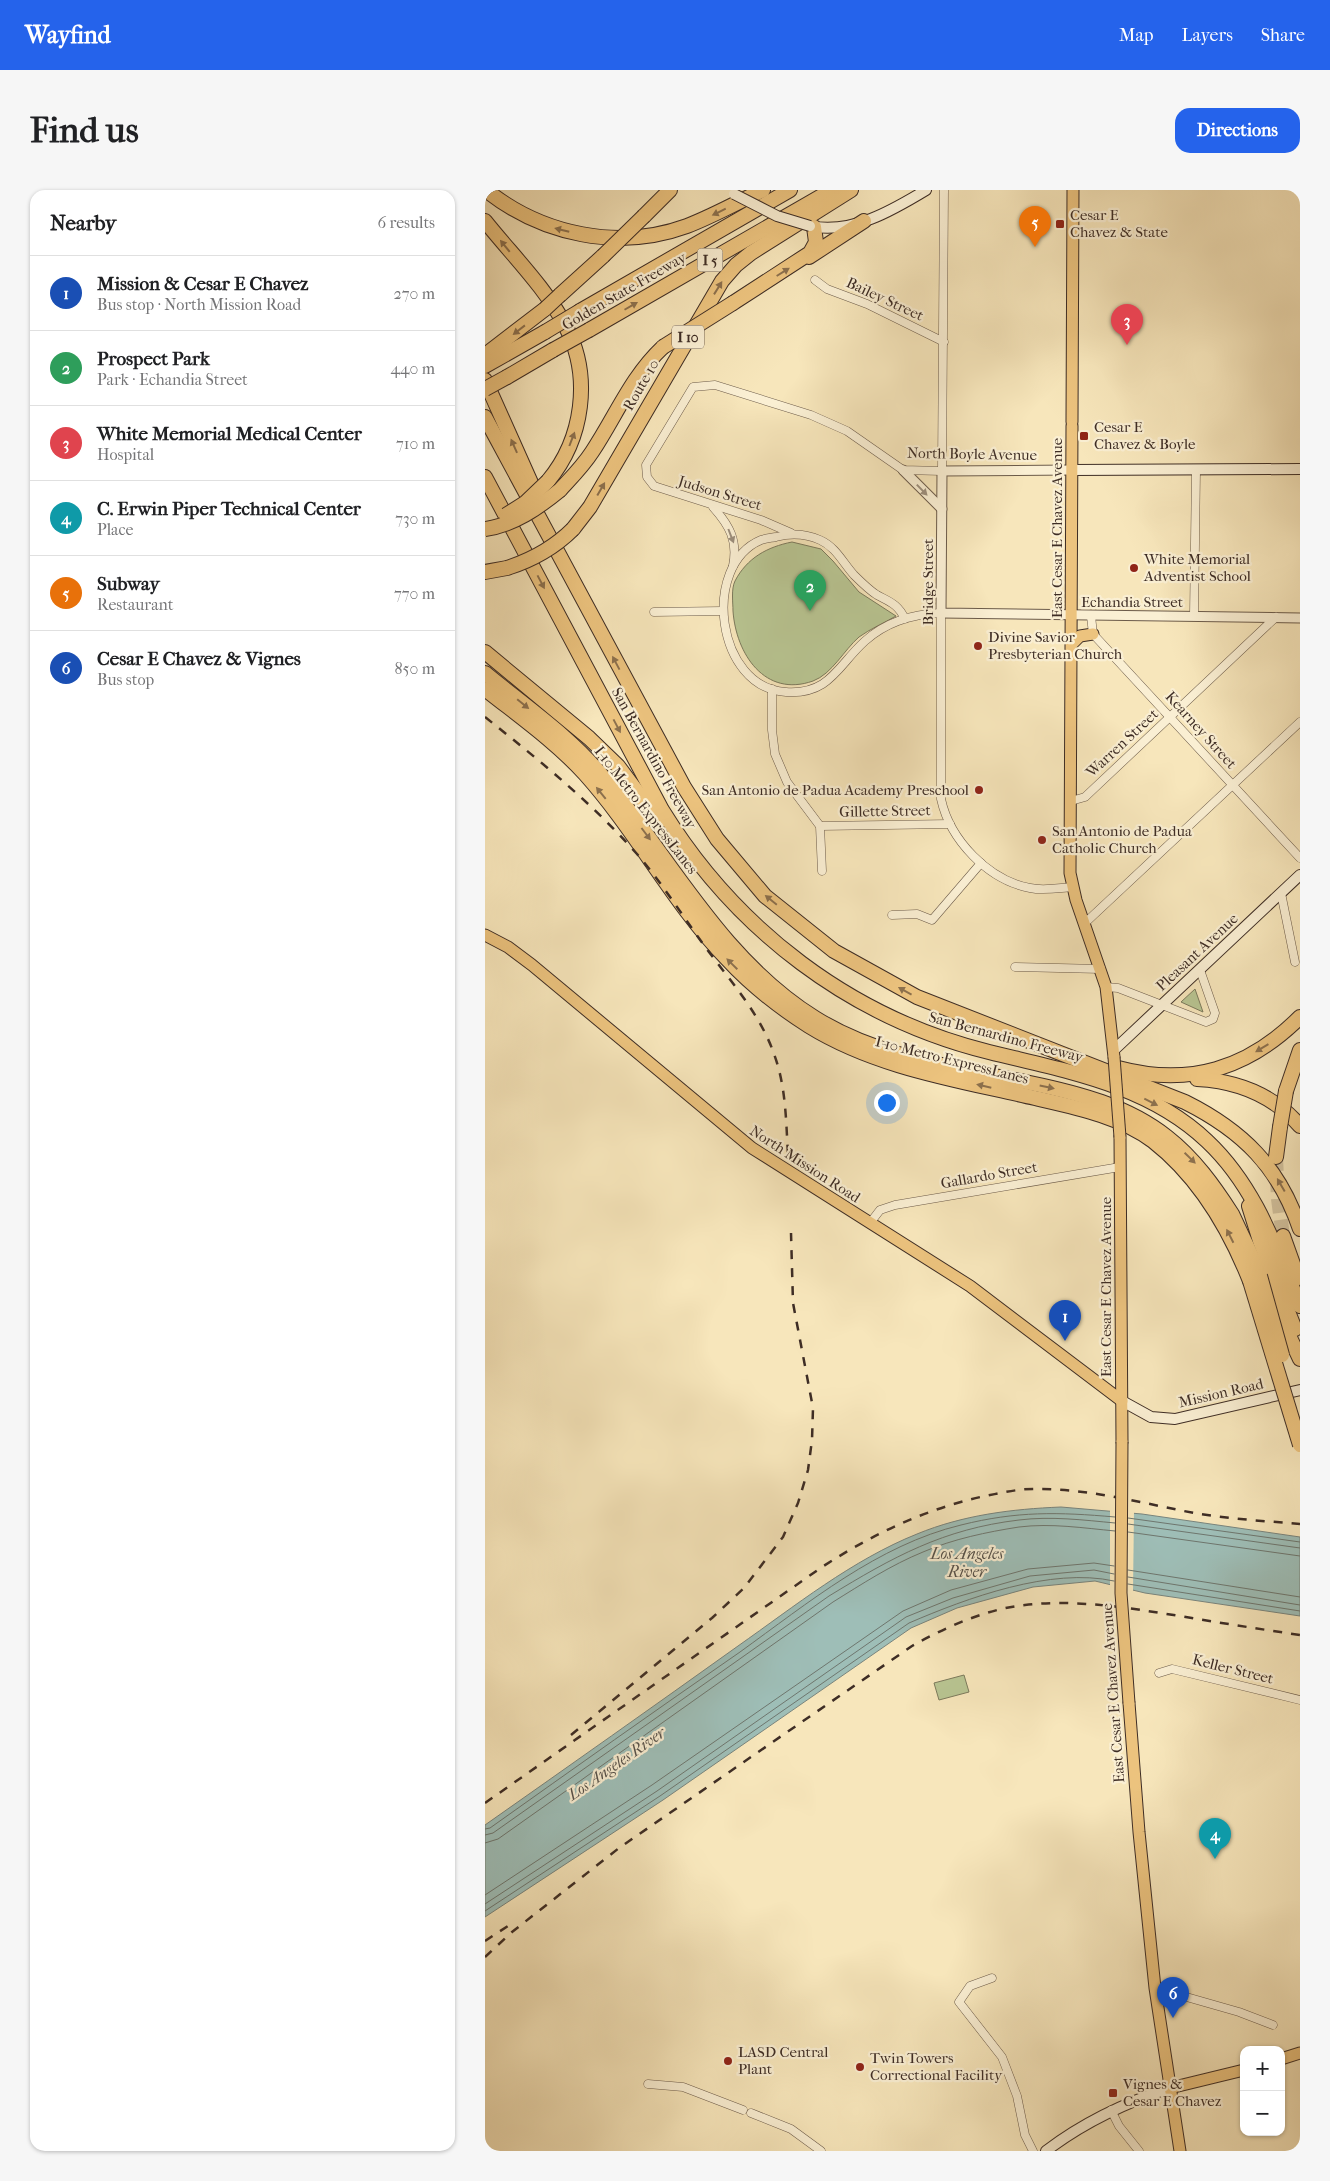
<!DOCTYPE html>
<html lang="en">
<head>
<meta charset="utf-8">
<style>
	:root { --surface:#fff; --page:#f6f6f6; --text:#202124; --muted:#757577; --line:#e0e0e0; --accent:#2563eb }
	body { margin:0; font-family:"IM FELL French Canon",serif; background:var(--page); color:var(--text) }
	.controls { position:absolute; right:15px; bottom:15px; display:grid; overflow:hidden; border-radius:10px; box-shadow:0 1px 4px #0004 }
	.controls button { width:45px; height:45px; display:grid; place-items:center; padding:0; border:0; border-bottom:1px solid var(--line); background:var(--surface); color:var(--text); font:25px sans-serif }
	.you { position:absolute; left:401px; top:912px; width:18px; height:18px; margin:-12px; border:4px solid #fff; border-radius:50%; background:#1a73e8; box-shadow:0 0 0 8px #1a73e833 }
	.badge { display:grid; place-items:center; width:32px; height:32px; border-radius:50%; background:var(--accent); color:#fff; font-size:16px; font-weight:700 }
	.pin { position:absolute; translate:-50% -41px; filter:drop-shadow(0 1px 2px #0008) }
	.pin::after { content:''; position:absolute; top:26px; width:18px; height:15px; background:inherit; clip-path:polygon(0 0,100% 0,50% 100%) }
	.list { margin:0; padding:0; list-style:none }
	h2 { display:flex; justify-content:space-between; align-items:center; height:65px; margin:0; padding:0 20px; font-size:21px }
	h2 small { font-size:16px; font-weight:400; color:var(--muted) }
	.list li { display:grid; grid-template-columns:32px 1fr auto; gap:15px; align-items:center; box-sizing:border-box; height:75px; padding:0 20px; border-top:1px solid var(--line) }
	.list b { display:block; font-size:19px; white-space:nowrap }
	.list p { margin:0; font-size:16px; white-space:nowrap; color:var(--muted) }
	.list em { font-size:16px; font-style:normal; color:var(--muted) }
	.map { position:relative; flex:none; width:815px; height:1961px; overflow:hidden; border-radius:15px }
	header { display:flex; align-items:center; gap:30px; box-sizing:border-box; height:70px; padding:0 25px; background:var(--accent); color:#fff }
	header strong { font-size:24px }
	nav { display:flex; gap:28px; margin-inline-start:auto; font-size:18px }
	.intro { display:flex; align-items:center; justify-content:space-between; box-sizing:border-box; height:120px; padding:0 30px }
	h1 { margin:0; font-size:35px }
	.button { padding:12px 22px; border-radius:15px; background:var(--accent); color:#fff; font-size:18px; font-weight:700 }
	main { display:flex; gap:30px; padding:0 30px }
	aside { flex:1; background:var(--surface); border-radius:15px; box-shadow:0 1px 4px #0004 }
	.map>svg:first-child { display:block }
	.green { fill:#b9c693; stroke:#7c7a5c }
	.water { fill:#9ebeb7; stroke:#78847d }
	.pier { fill:#f7e6bb }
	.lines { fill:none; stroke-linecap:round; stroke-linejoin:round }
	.shore { stroke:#6e766e; stroke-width:1 }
	.motorway-tunnel { stroke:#d2c19d; stroke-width:14; stroke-dasharray:14 7; stroke-linecap:butt }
	.minor-casing { stroke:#6c5b4a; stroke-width:9 }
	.tertiary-casing { stroke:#6c5b4a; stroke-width:11 }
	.secondary-casing { stroke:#3e2d25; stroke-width:12 }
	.primary-casing { stroke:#3e2d25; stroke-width:13 }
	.motorway-casing { stroke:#3e2d25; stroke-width:16 }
	.minor { stroke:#faefd3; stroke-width:8 }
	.tertiary { stroke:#faefd3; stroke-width:9 }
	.secondary { stroke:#faefd3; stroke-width:10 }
	.primary { stroke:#ecc37e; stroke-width:11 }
	.motorway { stroke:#ecc37e; stroke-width:14 }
	.rail { stroke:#3e2d25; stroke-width:2.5; stroke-dasharray:9 9; stroke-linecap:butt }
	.secondary-bridge-casing { stroke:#3e2d25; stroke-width:12; stroke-linecap:butt }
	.primary-bridge-casing { stroke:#3e2d25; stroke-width:13; stroke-linecap:butt }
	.motorway-bridge-casing { stroke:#3e2d25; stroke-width:16; stroke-linecap:butt }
	.secondary-bridge { stroke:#faefd3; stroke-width:10 }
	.primary-bridge { stroke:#ecc37e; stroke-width:11 }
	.motorway-bridge { stroke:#ecc37e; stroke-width:14 }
	.oneway { fill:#8c704d }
	.oneway2 { fill:#9c8e7c }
	.poi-dot { fill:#8f2418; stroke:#faefd3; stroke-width:2 }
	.labels { text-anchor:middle; stroke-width:4.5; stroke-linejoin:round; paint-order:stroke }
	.shield { fill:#faefd3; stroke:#766759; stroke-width:1 }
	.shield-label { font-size:14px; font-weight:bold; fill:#3e2d25 }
	.poi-label { font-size:15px; fill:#3e2d25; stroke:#faefd3; text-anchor:start }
	.street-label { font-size:15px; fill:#3e2d25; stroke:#faefd3 }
	.water-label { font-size:16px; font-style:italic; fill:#56514a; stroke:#faefd3 }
</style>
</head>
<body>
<header>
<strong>Wayfind</strong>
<nav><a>Map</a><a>Layers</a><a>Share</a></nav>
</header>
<div class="intro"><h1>Find us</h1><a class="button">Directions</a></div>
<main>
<aside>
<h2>Nearby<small>6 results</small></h2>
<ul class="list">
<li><span class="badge" style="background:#1a4fb4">1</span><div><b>Mission &amp; Cesar E Chavez</b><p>Bus stop · North Mission Road</p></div><em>270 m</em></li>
<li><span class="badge" style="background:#2e9e5b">2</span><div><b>Prospect Park</b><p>Park · Echandia Street</p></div><em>440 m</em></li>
<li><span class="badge" style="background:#e0444e">3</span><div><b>White Memorial Medical Center</b><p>Hospital</p></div><em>710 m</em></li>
<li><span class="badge" style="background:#0f9aa8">4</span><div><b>C. Erwin Piper Technical Center</b><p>Place</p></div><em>730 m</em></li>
<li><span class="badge" style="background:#e8710a">5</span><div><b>Subway</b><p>Restaurant</p></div><em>770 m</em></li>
<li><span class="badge" style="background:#1a4fb4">6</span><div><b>Cesar E Chavez &amp; Vignes</b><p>Bus stop</p></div><em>850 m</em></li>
</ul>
</aside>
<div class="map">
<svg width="815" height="1961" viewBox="0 0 815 1961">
	<rect width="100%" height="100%" fill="#f7e6bb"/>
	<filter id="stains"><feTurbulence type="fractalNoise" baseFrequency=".004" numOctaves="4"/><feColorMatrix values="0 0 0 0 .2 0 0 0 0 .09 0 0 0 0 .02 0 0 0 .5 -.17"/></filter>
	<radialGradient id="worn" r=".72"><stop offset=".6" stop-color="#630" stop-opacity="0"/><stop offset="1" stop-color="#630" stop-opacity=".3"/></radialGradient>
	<g class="green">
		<path d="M307 352 336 359 348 371 374 402 411 426C399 433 385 439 374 447 359 460 347 484 328 491 280 508 251 464 248 421 248 413 246 399 250 391 262 368 282 357 307 352Z"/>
		<polygon points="710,799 718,822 696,812"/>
		<polygon points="479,1485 484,1502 454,1510 449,1493"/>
	</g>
	<path class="water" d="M576 1317 657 1324 815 1347V1426L660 1403 610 1391 548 1397 472 1418 426 1438 178 1610 0 1727V1635C84 1576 169 1516 253 1456 310 1416 367 1370 432 1344 478 1325 527 1319 576 1317Z"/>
	<polygon class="pier" points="625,1319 649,1321 648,1402 625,1397"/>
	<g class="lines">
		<g class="shore">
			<polyline points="643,1328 815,1352"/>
			<polyline points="643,1334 815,1358"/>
			<polyline points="643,1342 815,1366"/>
			<polyline points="643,1380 815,1407"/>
			<polyline points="643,1387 815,1415"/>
			<polyline points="643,1394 815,1421"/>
			<path d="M0 1639 5 1638C88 1579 171 1520 255 1462 323 1413 393 1355 476 1335 532 1321 573 1322 630 1327"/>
			<path d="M0 1645 8 1643 344 1406C408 1367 458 1339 534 1330 566 1326 598 1330 630 1333"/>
			<path d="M0 1653 13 1649 348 1412C377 1394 406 1375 438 1362 468 1349 502 1342 534 1337 566 1333 598 1338 630 1341"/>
			<polyline points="0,1705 167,1595 418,1421 466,1400 543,1379 609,1373 629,1376"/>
			<polyline points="0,1714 172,1601 421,1427 468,1408 545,1386 609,1380 629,1384"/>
			<path d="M0 1721 175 1606 424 1433C482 1408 566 1377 629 1391"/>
		</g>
		<polyline class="motorway-tunnel" points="791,967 793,1009 798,1046"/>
		<g class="minor-casing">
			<g id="minor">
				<polyline points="330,90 342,99 382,114 459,152"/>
				<path d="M228 317C245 336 253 351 248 376"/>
				<polyline points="306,343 276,330 169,296 162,287 161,275 208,197 230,195 326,225 362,241 418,280 457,281 459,0"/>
				<polyline points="169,422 238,421"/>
				<polyline points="606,426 608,444 815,668"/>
				<polyline points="709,426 711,280"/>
				<path d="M420 429C413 414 405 412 392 405 384 400 376 392 369 385 358 373 351 357 335 350 321 344 306 343 291 347 286 348 281 348 276 350 216 375 231 498 301 502 345 505 353 475 380 451 401 432 428 424 456 423V609C465 650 503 690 545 698 559 701 573 698 587 697"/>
				<polyline points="287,499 287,540 290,564 302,592 335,636 337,681"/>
				<polyline points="586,611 600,607 791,427"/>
				<polyline points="335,636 465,634"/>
				<polyline points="796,703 810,772"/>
				<polyline points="407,725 432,724 447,730 496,673"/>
				<polyline points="600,733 815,532"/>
				<polyline points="530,777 616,779"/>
				<polyline points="621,797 633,798 721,832 728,829 730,823 715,780"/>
				<polyline points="385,1033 395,1020 410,1015 635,977"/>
				<polyline points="674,1483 687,1479 815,1510"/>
				<polyline points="507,1788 485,1796 474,1812 517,1867 532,1906 540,1945 548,1961"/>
				<polyline points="670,1798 754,1822 788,1835"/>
				<polyline points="163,1894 198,1897 258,1920"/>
				<polyline points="626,1920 634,1936 654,1961"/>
				<polyline points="266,1923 306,1939 336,1961"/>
			</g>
		</g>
		<g class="tertiary-casing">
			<g id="tertiary">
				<polyline points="418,280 457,319"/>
				<polyline points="586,280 457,281 456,423 815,428"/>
			</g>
		</g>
		<g class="secondary-casing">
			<g id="secondary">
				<path d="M325 36C366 45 408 20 441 0"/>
				<polyline points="586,280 815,279"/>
				<polyline points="629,860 815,685"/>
				<polyline points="637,1211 666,1227 690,1229 815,1200"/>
				<path d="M561 1961C599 1932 639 1913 685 1898"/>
			</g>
		</g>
		<g class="primary-casing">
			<g id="primary">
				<polyline points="587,232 588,0"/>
				<polyline points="587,236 585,683 591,710 621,797 629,867"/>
				<polyline points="587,454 595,446 608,444"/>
				<polyline points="0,745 23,757 47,775 267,958 485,1096 637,1211"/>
				<polyline points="635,947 637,1252"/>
				<polyline points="644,1513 654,1642 670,1798 695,1961"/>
				<polyline points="796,1869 815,1863"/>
				<polyline points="685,1898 759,1880"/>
			</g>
		</g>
		<g class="motorway-casing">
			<g id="motorway">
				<path d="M1 0C57 45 134 61 202 36 228 26 253 12 278 0"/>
				<polyline points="159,26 185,0"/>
				<path d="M0 31C27 65 61 98 81 137 107 187 98 249 63 291"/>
				<polyline points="324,67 379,31"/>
				<polyline points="75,105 118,66"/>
				<polyline points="248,113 325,63 331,52 329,37"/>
				<polyline points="95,121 305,0"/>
				<polyline points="104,140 347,0"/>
				<polyline points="0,165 60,119"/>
				<polyline points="0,176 60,142"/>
				<polyline points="22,187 68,160"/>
				<polyline points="0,190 51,304"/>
				<path d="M0 227 199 597 232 649 280 706 349 761 432 807 700 912C758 941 794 977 815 1039"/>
				<path d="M0 287 177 620C251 740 366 828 504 862 580 881 662 894 722 951 770 996 790 1056 815 1116"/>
				<path d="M75 300C86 288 98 276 107 262 131 226 146 187 178 157"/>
				<polyline points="88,339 105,317 237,91 251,75 266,63 366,0"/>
				<polyline points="0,382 22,378"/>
				<polyline points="0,462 104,548 133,576 174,631"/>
				<path d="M0 483C40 516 86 547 119 588 186 670 237 770 330 828 394 868 472 878 545 893 593 903 643 916 682 947 709 968 729 996 747 1024L815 1169"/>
				<path d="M0 499C34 526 71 552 100 584 152 642 188 713 242 769 266 795 294 817 324 836 392 878 473 890 550 908 589 917 635 926 668 951 714 987 744 1038 765 1091"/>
				<path d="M633 878C704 897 763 879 815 827"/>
				<path d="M712 889C753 891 788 905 815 936"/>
				<polyline points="801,901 815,860"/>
				<polyline points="791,967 795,937"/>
				<polyline points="764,1016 775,1051 810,1139"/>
				<polyline points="798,1046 813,1088"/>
			</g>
		</g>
		<use href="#minor" class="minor"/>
		<use href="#tertiary" class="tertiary"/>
		<use href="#secondary" class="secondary"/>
		<use href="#primary" class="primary"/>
		<use href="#motorway" class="motorway"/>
		<g class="rail">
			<path d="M0 527C54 570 106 612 152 664 178 694 200 730 224 762 248 794 276 826 289 864 301 896 301 931 303 965"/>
			<polyline points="86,1545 227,1428 259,1398 298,1347 313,1313 323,1280 327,1250 328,1218 308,1113 306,1043"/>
			<path d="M0 1613 337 1377C388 1344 440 1319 500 1306 516 1303 532 1299 548 1299 603 1298 656 1313 709 1323 744 1329 780 1331 815 1334"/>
			<polyline points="0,1751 29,1732"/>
			<path d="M0 1767 27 1742 134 1658 427 1456C461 1437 501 1419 540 1415 593 1409 643 1418 695 1426 735 1433 775 1439 815 1445"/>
		</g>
		<g class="secondary-bridge-casing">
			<polyline id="secondary-bridge" points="249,4 292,26 325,36"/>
		</g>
		<g class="primary-bridge-casing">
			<g id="primary-bridge">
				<polyline points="629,867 635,947"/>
				<polyline points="637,1252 636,1403 644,1513"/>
			</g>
		</g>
		<g class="motorway-bridge-casing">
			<g id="motorway-bridge">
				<polyline points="118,66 159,26"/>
				<polyline points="60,119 75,105"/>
				<polyline points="60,142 95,121"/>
				<polyline points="178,157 248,113"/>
				<polyline points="68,160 104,140"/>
				<polyline points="0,199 22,187"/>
				<polyline points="21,325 40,313 63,291"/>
				<path d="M0 339C29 335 53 318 75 300"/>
				<path d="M22 378C47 370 69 358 88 339"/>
				<polyline points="795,937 801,901"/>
				<polyline points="775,1086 797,1165"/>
				<polyline points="765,1091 815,1255"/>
			</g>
		</g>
		<use href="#secondary-bridge" class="secondary-bridge"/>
		<use href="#primary-bridge" class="primary-bridge"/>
		<use href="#motorway-bridge" class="motorway-bridge"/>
	</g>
	<defs><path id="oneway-solid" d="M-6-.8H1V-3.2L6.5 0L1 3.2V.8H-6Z" transform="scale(1.25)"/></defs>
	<g class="oneway">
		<use href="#oneway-solid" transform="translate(234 22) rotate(154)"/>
		<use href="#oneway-solid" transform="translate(77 40) rotate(-166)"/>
		<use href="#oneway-solid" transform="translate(20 56) rotate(-129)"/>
		<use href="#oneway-solid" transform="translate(298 82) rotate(-32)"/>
		<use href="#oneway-solid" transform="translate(233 98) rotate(-58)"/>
		<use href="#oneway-solid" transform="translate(146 116) rotate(-30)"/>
		<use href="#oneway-solid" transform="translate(34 140) rotate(142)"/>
		<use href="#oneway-solid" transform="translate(87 249) rotate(-69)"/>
		<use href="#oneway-solid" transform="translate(29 256) rotate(-114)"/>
		<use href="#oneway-solid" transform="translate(116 299) rotate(-60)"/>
		<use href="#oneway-solid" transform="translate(56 392) rotate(62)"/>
		<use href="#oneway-solid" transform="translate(131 473) rotate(-118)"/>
		<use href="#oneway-solid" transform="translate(38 514) rotate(39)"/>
		<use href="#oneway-solid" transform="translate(132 536) rotate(62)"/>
		<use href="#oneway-solid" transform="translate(116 603) rotate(-129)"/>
		<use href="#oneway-solid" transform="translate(161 644) rotate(53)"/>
		<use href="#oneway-solid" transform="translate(286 710) rotate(-141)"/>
		<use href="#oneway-solid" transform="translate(247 774) rotate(-135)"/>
		<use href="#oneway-solid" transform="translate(420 801) rotate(-151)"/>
		<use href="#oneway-solid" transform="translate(777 858) rotate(149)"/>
		<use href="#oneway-solid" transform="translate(499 896) rotate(-167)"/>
		<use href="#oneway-solid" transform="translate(562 897) rotate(12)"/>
		<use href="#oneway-solid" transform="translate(666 912) rotate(27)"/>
		<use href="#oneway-solid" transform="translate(705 968) rotate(44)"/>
		<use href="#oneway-solid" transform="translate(796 995) rotate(-120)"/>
		<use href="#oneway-solid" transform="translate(745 1046) rotate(-117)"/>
	</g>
	<g class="oneway2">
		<use href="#oneway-solid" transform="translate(437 300) rotate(46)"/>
		<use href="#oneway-solid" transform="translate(246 346) rotate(69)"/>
	</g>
	<g class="poi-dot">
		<rect x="570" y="29" width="10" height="10" rx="2.5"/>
		<rect x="594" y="241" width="10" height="10" rx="2.5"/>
		<circle cx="649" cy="378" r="5"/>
		<circle cx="493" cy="456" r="5"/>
		<circle cx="494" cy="600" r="5"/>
		<circle cx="557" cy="650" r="5"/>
		<circle cx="243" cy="1871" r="5"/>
		<circle cx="375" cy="1877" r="5"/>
		<rect x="623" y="1898" width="10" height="10" rx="2.5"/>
	</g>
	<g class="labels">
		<g class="shield">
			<rect x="212.5" y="58.5" width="25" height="23" rx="4"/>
			<rect x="187" y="135.5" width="32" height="23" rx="4"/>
		</g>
		<g class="shield-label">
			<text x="225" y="75">I 5</text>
			<text x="203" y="152">I 10</text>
		</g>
		<g class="poi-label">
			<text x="585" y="30">Cesar E<tspan x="585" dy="17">Chavez &amp; State</tspan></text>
			<text x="609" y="242">Cesar E<tspan x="609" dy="17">Chavez &amp; Boyle</tspan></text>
			<text x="659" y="374">White Memorial<tspan x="659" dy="17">Adventist School</tspan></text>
			<text x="503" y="452">Divine Savior<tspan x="503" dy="17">Presbyterian Church</tspan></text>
			<text x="484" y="605" text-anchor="end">San Antonio de Padua Academy Preschool</text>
			<text x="567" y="646">San Antonio de Padua<tspan x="567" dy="17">Catholic Church</tspan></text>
			<text x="253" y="1867">LASD Central<tspan x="253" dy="17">Plant</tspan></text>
			<text x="385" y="1873">Twin Towers<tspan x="385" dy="17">Correctional Facility</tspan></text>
			<text x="638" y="1899">Vignes &amp;<tspan x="638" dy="17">Cesar E Chavez</tspan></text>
		</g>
		<g class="street-label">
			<text transform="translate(139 101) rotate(-30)" y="5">Golden State Freeway</text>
			<text transform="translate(400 109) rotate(25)" y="5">Bailey Street</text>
			<text transform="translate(156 195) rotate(-60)" y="5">Route 10</text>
			<text transform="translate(487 264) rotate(1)" y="5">North Boyle Avenue</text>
			<text transform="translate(235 303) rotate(17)" y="5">Judson Street</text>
			<text transform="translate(572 338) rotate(-90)" y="5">East Cesar E Chavez Avenue</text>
			<text transform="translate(443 392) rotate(-90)" y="5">Bridge Street</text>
			<text x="647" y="417">Echandia Street</text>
			<text transform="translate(716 540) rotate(48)" y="5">Kearney Street</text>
			<text transform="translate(637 553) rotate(-43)" y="5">Warren Street</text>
			<text transform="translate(169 568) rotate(61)" y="5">San Bernardino Freeway</text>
			<text transform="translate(161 620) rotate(52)" y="5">I-10 Metro ExpressLanes</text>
			<text transform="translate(400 621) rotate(-1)" y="5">Gillette Street</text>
			<text transform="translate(712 762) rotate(-43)" y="5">Pleasant Avenue</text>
			<text transform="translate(521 847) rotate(15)" y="5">San Bernardino Freeway</text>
			<text transform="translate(467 870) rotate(14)" y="5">I-10 Metro ExpressLanes</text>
			<text transform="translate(320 974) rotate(33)" y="5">North Mission Road</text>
			<text transform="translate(504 985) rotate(-10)" y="5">Gallardo Street</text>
			<text transform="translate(621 1097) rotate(-90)" y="5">East Cesar E Chavez Avenue</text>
			<text transform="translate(736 1203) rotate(-13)" y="5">Mission Road</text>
			<text transform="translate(748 1479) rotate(14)" y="5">Keller Street</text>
			<text transform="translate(628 1503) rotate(-94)" y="5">East Cesar E Chavez Avenue</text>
		</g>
		<g class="water-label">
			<text x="482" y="1369">Los Angeles<tspan x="482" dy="18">River</tspan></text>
			<text transform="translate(131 1573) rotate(-35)" y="6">Los Angeles River</text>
		</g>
	</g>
	<rect width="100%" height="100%" filter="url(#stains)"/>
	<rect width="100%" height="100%" fill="url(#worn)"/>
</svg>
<div class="controls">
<button>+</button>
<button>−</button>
</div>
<div class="you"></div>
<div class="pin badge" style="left:580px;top:1151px;background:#1a4fb4">1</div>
<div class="pin badge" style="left:325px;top:421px;background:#2e9e5b">2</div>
<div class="pin badge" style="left:642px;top:155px;background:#e0444e">3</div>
<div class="pin badge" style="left:730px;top:1669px;background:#0f9aa8">4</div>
<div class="pin badge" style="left:550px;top:57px;background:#e8710a">5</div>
<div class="pin badge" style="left:688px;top:1828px;background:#1a4fb4">6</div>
</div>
</main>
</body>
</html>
